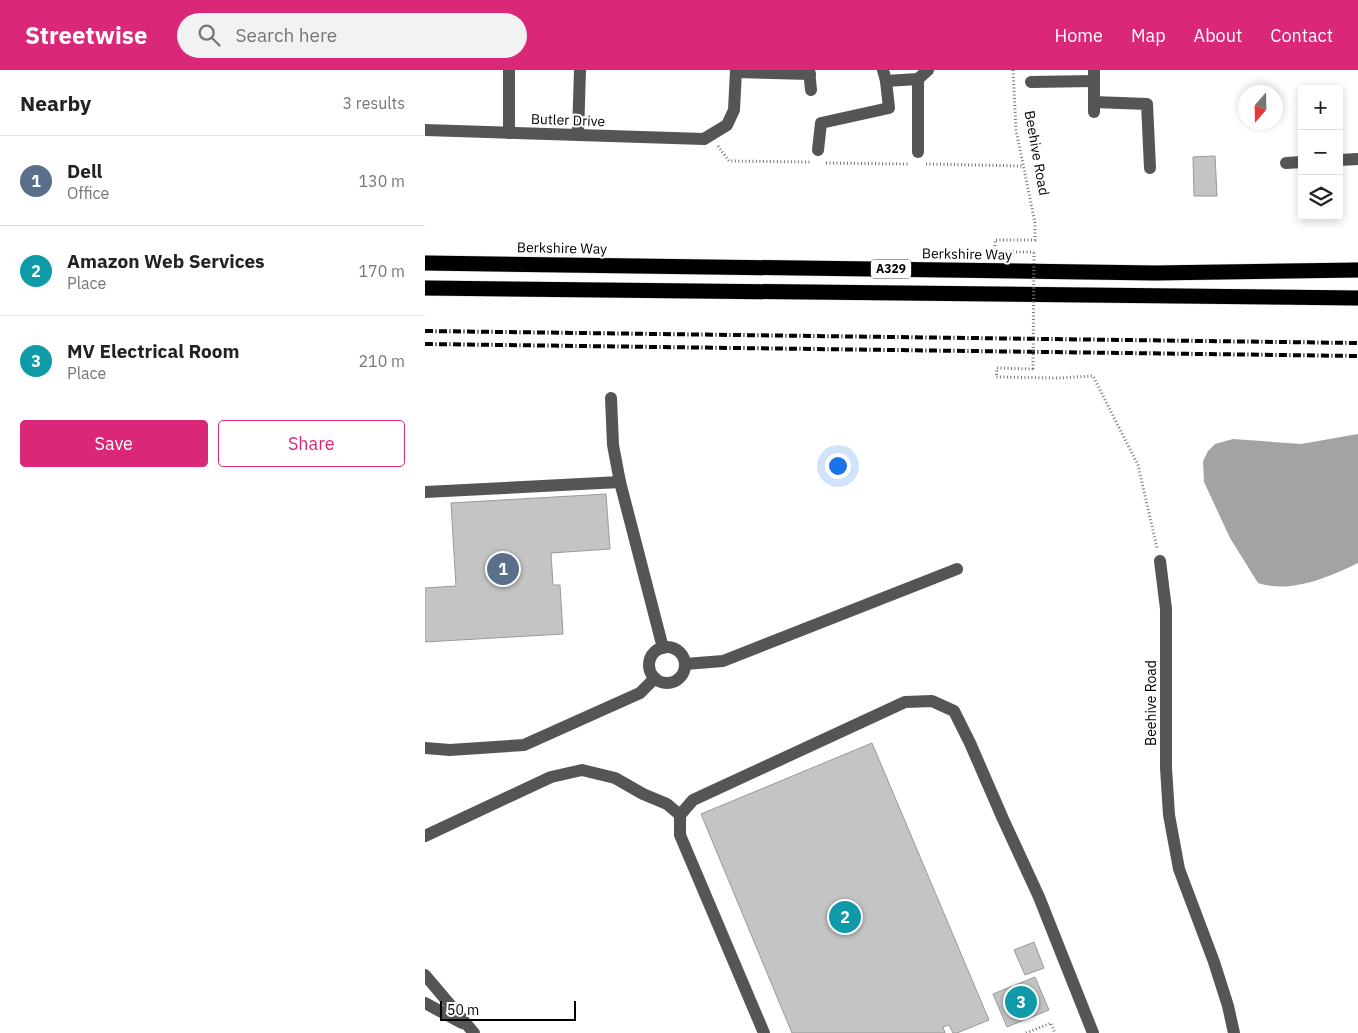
<!DOCTYPE html>
<html lang="en">
<head>
<meta charset="utf-8">
<style>
	:root { --surface:#fff; --page:#f2f2f2; --text:#222; --muted:#767676; --line:#e0e0e0; --accent:#db2777 }
	body { margin:0; font-family:"IBM Plex Sans",sans-serif; background:var(--page); color:var(--text) }
	.controls { position:absolute; right:15px; top:15px; display:grid; overflow:hidden; border-radius:5px; box-shadow:0 2px 8px #0003 }
	.controls button { width:45px; height:45px; display:grid; place-items:center; padding:0; border:0; border-bottom:1px solid var(--line); background:var(--surface); color:var(--text); font:25px sans-serif }
	.compass { position:absolute; left:813px; top:15px; width:45px; height:45px; border-radius:50%; background:var(--surface); box-shadow:0 2px 8px #0003; rotate:200deg }
	.scale { position:absolute; left:15px; bottom:12px; width:136px; box-sizing:border-box; padding-left:5px; border:2px solid #000; border-top:0; font-size:14px; line-height:18px; white-space:nowrap; color:#000; -webkit-text-stroke:4px #fff; paint-order:stroke }
	.you { position:absolute; left:412px; top:395px; width:18px; height:18px; margin:-12px; border:4px solid #fff; border-radius:50%; background:#1a73e8; box-shadow:0 0 0 8px #1a73e833 }
	.badge { display:grid; place-items:center; width:32px; height:32px; border-radius:50%; background:var(--accent); color:#fff; font-size:16px; font-weight:700 }
	.pin { position:absolute; translate:-50% -50%; border:2px solid #fff; box-shadow:0 1px 5px #0006 }
	.list { margin:0; padding:0; list-style:none }
	h2 { display:flex; justify-content:space-between; align-items:center; height:65px; margin:0; padding:0 20px; font-size:21px }
	h2 small { font-size:16px; font-weight:400; color:var(--muted) }
	.list li { display:grid; grid-template-columns:32px 1fr auto; gap:15px; align-items:center; box-sizing:border-box; height:90px; padding:0 20px; border-top:1px solid var(--line) }
	.list b { display:block; font-size:19px; white-space:nowrap }
	.list p { margin:0; font-size:16px; white-space:nowrap; color:var(--muted) }
	.list em { font-size:16px; font-style:normal; color:var(--muted) }
	.actions { display:flex; gap:10px; padding:15px 20px }
	.actions a { flex:1; padding:11px 0; border:1px solid var(--accent); border-radius:5px; text-align:center; font-size:18px; color:var(--accent) }
	.actions .main { background:var(--accent); color:#fff }
	.icon { flex:none; width:28px; height:28px; fill:none; stroke:currentColor; stroke-width:2; stroke-linecap:round; stroke-linejoin:round }
	.map { position:relative; flex:none; width:933px; height:963px; overflow:hidden }
	header { display:flex; align-items:center; gap:30px; box-sizing:border-box; height:70px; padding:0 25px; background:var(--accent); color:#fff }
	header strong { font-size:24px }
	nav { display:flex; gap:28px; margin-inline-start:auto; font-size:18px }
	.search { width:350px; height:45px; background:var(--page); display:flex; align-items:center; gap:12px; box-sizing:border-box; padding:0 18px; border-radius:28px; color:var(--muted); font-size:19px }
	main { display:flex }
	aside { flex:1; background:var(--surface) }
	.map>svg:first-child { display:block }
	.water { fill:#a3a3a3 }
	.building { fill:#c4c4c4; stroke:#999 }
	.lines { fill:none; stroke-linecap:round; stroke-linejoin:round }
	.highway-casing { stroke:#dbdbdb; stroke-width:16 }
	.path { stroke:#777; stroke-width:3; stroke-dasharray:1 2.5; stroke-linecap:butt }
	.minor { stroke:#555; stroke-width:12 }
	.highway { stroke:#000; stroke-width:15 }
	.rail { stroke:#000; stroke-width:4; stroke-dasharray:8 2.5 1 2.5; stroke-linecap:butt }
	.path-bridge { stroke:#777; stroke-width:3; stroke-dasharray:1 2.5; stroke-linecap:butt }
	.labels { text-anchor:middle; stroke-width:4; stroke-linejoin:round; paint-order:stroke }
	.shield { fill:#fff; stroke:#4c4c4c; stroke-width:1 }
	.shield-label { font-size:12px; font-weight:bold; fill:#000 }
	.street-label { font-size:14px; fill:#000; stroke:#fff }
</style>
</head>
<body>
<header>
<strong>Streetwise</strong>
<div class="search"><svg class="icon" aria-label="search" viewBox="0 0 24 24"><circle cx="10" cy="10" r="6"/><path d="M15 15l6 6"/></svg>Search here</div>
<nav><a>Home</a><a>Map</a><a>About</a><a>Contact</a></nav>
</header>
<main>
<aside>
<h2>Nearby<small>3 results</small></h2>
<ul class="list">
<li><span class="badge" style="background:#5c6f8a">1</span><div><b>Dell</b><p>Office</p></div><em>130 m</em></li>
<li><span class="badge" style="background:#0f9aa8">2</span><div><b>Amazon Web Services</b><p>Place</p></div><em>170 m</em></li>
<li><span class="badge" style="background:#0f9aa8">3</span><div><b>MV Electrical Room</b><p>Place</p></div><em>210 m</em></li>
</ul>
<div class="actions"><a class="main">Save</a><a>Share</a></div>
</aside>
<div class="map">
<svg width="933" height="963" viewBox="0 0 933 963">
	<rect width="100%" height="100%" fill="#fff"/>
	<path class="water" d="M933 364V493C904 507 866 524 833 513L805 468 779 412 778 391 783 381 790 374 808 369 876 374Z"/>
	<g class="building">
		<polygon points="790,86 792,126 769,126 768,87"/>
		<polygon points="181,424 185,479 126,483 128,515 135,515 138,564 0,572 0,518 31,516 26,433"/>
		<polygon points="447,673 564,950 532,963 528,963 524,955 518,957 520,963 367,963 276,744"/>
		<polygon points="609,872 619,898 600,905 589,880"/>
		<polygon points="610,907 624,940 582,957 568,924"/>
	</g>
	<g class="lines">
		<g class="highway-casing">
			<g id="highway">
				<polyline points="0,193 730,203 933,200"/>
				<polyline points="0,218 933,228"/>
			</g>
		</g>
		<g class="path">
			<polyline points="588,0 591,60 610,153 610,170 570,170 570,182 609,182"/>
			<polyline points="293,76 304,91 385,92"/>
			<polyline points="401,93 485,94"/>
			<polyline points="501,94 598,96"/>
			<polyline points="608,299 572,298 571,307 633,308 668,306 713,395 732,478"/>
			<polyline points="601,963 626,953 630,963"/>
		</g>
		<g class="minor">
			<polyline points="384,0 386,20"/>
			<polyline points="311,2 385,4"/>
			<polyline points="493,9 493,82"/>
			<polyline points="493,9 503,0"/>
			<polyline points="461,11 493,9"/>
			<polyline points="606,12 669,11"/>
			<polyline points="669,32 722,34 725,98"/>
			<polyline points="669,42 669,0"/>
			<polyline points="0,60 279,69 302,55 309,40 311,0"/>
			<polyline points="84,63 84,0"/>
			<polyline points="153,65 155,0"/>
			<polyline points="393,80 396,53 464,38 461,11 458,0"/>
			<polyline points="914,90 933,89"/>
			<polyline points="861,93 877,92"/>
			<polyline points="186,328 188,375 195,412 238,578"/>
			<polyline points="0,422 195,412"/>
			<polyline points="735,491 741,539 741,698 744,745 754,799 789,892 803,936 809,963"/>
			<circle cx="242" cy="595" r="18"/>
			<polyline points="260,594 298,591 532,499"/>
			<polyline points="0,678 25,680 99,675 215,623 230,608"/>
			<polyline points="0,766 126,707 157,700 190,708 218,724 242,734 255,745"/>
			<polyline points="0,905 49,963"/>
			<polyline points="0,933 37,953"/>
			<polyline points="339,963 255,765 255,745 268,730 480,632 507,631 529,641 545,673 578,749 614,827 668,963"/>
		</g>
		<use href="#highway" class="highway"/>
		<g class="rail">
			<polyline points="0,261 933,273"/>
			<polyline points="0,274 933,286"/>
		</g>
		<polyline class="path-bridge" points="608,299 609,182"/>
	</g>
	<g class="labels">
		<rect class="shield" x="446" y="189.5" width="40" height="19" rx="4"/>
		<g class="shield-label">
			<text x="466" y="203">A329</text>
		</g>
		<g class="street-label">
			<text transform="translate(143 50) rotate(2)" y="5">Butler Drive</text>
			<text transform="translate(612 83) rotate(80)" y="5">Beehive Road</text>
			<text transform="translate(137 178) rotate(1)" y="5">Berkshire Way</text>
			<text transform="translate(542 184) rotate(1)" y="5">Berkshire Way</text>
			<text transform="translate(726 633) rotate(-90)" y="5">Beehive Road</text>
		</g>
	</g>
</svg>
<div class="controls">
<button>+</button>
<button>−</button>
<button><svg class="icon" aria-label="layers" viewBox="0 0 24 24"><path d="M12 4l9 5-9 5-9-5zM3 14l9 5 9-5"/></svg></button>
</div>
<svg class="compass" viewBox="-18 -18 36 36"><path d="M0-13l5 13h-10z" fill="#e53935"/><path d="M0 13l5-13h-10z" fill="#767676"/></svg>
<div class="scale">50 m</div>
<div class="you"></div>
<div class="pin badge" style="left:78px;top:499px;background:#5c6f8a">1</div>
<div class="pin badge" style="left:420px;top:847px;background:#0f9aa8">2</div>
<div class="pin badge" style="left:596px;top:932px;background:#0f9aa8">3</div>
</div>
</main>
</body>
</html>
